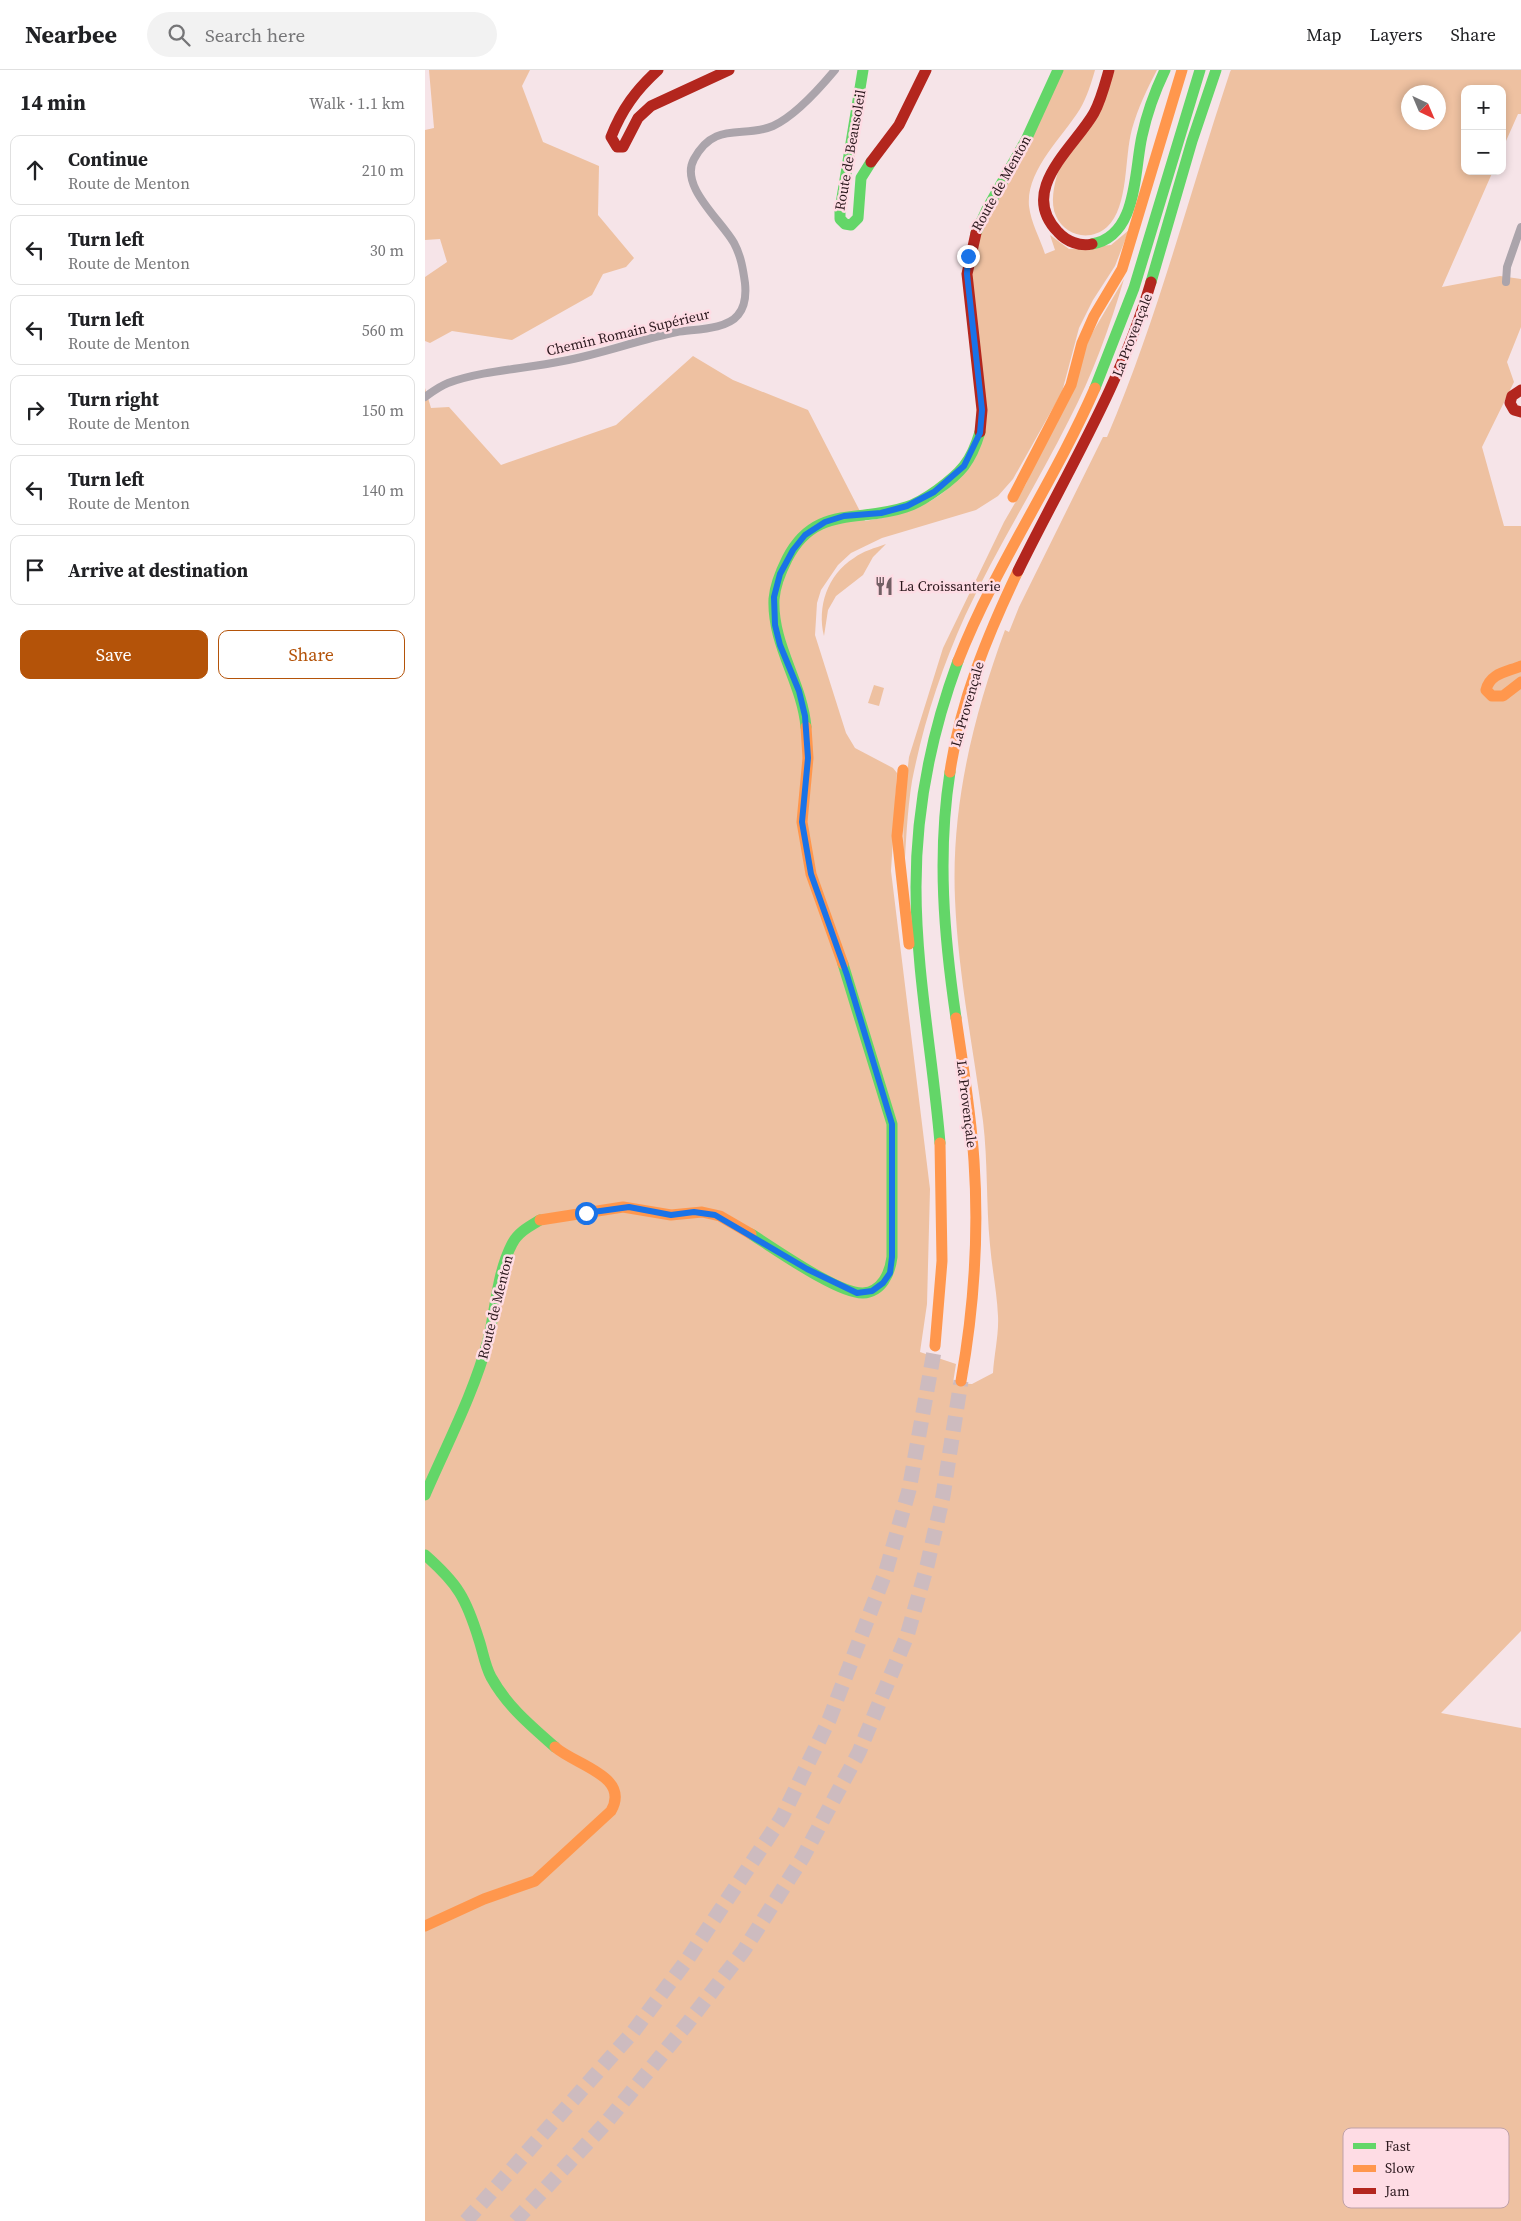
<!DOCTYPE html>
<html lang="en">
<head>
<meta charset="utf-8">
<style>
	:root { --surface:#fff; --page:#f2f2f2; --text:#202124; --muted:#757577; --line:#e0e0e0; --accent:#b45309 }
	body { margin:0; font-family:"Source Serif 4",serif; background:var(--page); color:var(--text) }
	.controls { position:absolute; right:15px; top:15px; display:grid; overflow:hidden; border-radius:10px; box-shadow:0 2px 8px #0003 }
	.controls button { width:45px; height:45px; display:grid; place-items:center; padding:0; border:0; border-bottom:1px solid var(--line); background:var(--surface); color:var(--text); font:25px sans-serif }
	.compass { position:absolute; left:976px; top:15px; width:45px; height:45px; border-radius:50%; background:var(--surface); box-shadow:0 2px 8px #0003; rotate:136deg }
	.stop { position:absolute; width:15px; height:15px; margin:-11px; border:4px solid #1a73e8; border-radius:50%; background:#fff }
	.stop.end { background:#1a73e8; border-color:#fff; box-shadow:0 1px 5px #0008 }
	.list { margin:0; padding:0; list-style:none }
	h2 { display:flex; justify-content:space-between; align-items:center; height:65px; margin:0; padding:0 20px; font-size:21px }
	h2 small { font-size:16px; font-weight:400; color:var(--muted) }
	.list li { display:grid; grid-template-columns:32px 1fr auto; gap:15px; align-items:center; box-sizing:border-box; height:70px; margin:0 10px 10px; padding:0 10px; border:1px solid var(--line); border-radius:10px }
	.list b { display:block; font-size:19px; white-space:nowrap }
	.list p { margin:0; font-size:16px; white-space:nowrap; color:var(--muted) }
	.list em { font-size:16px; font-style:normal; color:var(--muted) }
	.actions { display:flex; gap:10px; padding:15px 20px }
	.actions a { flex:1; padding:11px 0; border:1px solid var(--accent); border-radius:10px; text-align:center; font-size:18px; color:var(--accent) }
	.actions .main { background:var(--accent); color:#fff }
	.icon { flex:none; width:28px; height:28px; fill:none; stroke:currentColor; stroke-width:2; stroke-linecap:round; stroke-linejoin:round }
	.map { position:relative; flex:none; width:1096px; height:2151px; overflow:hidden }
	header { display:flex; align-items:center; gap:30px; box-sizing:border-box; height:70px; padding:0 25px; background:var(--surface); border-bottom:1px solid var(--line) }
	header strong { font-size:24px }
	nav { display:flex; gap:28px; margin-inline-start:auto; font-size:18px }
	.search { width:350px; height:45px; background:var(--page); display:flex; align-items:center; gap:12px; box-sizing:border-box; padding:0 18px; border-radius:28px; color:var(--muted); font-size:19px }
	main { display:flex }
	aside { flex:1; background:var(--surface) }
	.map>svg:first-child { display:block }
	.green { fill:#eec1a1; fill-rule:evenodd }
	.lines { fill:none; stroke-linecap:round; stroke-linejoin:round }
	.highway-tunnel { stroke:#cdbbbf; stroke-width:15; stroke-dasharray:15 8; stroke-linecap:butt }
	.street { stroke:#aba4ab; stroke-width:8 }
	.fast { stroke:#63d668; stroke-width:11 }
	.slow { stroke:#ff974d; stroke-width:11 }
	.jam { stroke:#b3261e; stroke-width:11 }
	.route { stroke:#1a73e8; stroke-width:6 }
	.labels { text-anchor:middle; stroke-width:5; stroke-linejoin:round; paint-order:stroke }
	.street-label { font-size:14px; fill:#2b181d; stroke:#fedce4 }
	.poi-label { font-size:14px; fill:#2b181d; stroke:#fedce4; text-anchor:start }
	.key { fill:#fedce4; stroke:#bfa1a8; stroke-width:1 }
	.key-label { font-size:14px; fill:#2b181d }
</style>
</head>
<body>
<header>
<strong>Nearbee</strong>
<div class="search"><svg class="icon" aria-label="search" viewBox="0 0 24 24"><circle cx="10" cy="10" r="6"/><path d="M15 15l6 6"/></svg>Search here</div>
<nav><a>Map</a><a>Layers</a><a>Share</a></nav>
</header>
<main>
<aside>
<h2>14 min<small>Walk · 1.1 km</small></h2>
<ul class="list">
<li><svg class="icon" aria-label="ahead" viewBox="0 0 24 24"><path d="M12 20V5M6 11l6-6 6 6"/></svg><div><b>Continue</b><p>Route de Menton</p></div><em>210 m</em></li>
<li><svg class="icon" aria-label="left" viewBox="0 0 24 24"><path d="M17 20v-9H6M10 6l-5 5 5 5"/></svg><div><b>Turn left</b><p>Route de Menton</p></div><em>30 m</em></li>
<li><svg class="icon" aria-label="left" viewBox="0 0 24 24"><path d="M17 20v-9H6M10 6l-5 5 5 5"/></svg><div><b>Turn left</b><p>Route de Menton</p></div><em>560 m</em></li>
<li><svg class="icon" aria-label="right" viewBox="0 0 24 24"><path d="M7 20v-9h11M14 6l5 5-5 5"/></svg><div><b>Turn right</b><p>Route de Menton</p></div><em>150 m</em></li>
<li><svg class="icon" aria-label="left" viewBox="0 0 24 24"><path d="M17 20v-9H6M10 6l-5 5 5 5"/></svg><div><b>Turn left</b><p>Route de Menton</p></div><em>140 m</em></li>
<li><svg class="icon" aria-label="arrive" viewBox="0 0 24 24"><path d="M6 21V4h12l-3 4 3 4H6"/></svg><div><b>Arrive at destination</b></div></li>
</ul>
<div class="actions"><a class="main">Save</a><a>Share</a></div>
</aside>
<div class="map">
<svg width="1096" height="2151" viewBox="0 0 1096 2151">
	<rect width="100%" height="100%" fill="#f6e4e8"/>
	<g class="green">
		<polygon points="4,0 105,0 97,16 118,72 174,96 173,145 209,188 201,197 178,204 167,225 87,270 27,261 5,273 0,271 0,207 22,192 15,169 0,170 0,60 9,58"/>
		<path d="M638 0H670C666 14 662 27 655 39 637 68 601 100 604 136 606 153 615 168 620 184L630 180 625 165 644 179 686 175 704 160 690 196 668 230 654 258 637 322 588 409 573 426 551 440 457 468 426 483 413 495 396 520 392 533 390 565 421 663 430 678 468 698 472 703 466 801 505 1119 502 1234 495 1282 531 1294 528 1313 547 1314 568 1303C569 1285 574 1264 573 1246 572 1222 567 1199 565 1175 561 1134 563 1092 558 1051 548 977 533 903 530 829 526 736 548 647 580 560L584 562 594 537 678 367H682C733 248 764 124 805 2L806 0H1096V44H1093L1077 80V19H1040V101H1068L1017 217 1075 206 1096 209V257L1082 292 1089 312 1057 377 1079 456H1096V1561L1016 1643 1096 1658V2151H0V318L6 338 24 337 76 395 191 355 268 286 308 310 383 340 440 451C494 442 528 428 554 377L547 211 548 188 555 158ZM984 22H1014V52H984Z"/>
		<path d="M690 0H732C722 19 713 38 707 59 699 88 704 137 682 157 665 172 640 166 631 146 625 133 629 115 633 102Z"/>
		<path d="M699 209C685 257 667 306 644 350 611 416 571 479 540 546 516 599 498 655 487 711 482 742 481 774 479 805L478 739 484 687 518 578 579 452 601 414 666 265Z"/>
		<path d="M461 474 448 487 438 505 411 526 403 540 399 566C392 537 402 505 429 488 438 481 450 478 461 474Z"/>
		<polygon points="449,615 459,618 454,636 443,633"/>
	</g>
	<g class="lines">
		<g class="highway-tunnel">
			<polyline points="41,2151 208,1962 262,1890 357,1747 404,1650 461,1501 484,1420 510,1276"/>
			<polyline points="90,2151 180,2054 262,1954 319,1880 378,1787 434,1682 482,1566 502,1496 518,1426 536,1311"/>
		</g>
		<g class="street">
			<polyline points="1081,212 1082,197 1096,157"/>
			<path d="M0 327C7 322 15 316 23 313 59 300 100 299 138 291 176 284 213 270 252 262 269 259 301 260 313 245 320 237 321 223 320 213 318 199 316 186 309 173 296 150 254 116 269 89 290 50 318 69 348 56 370 46 395 18 410 0"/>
		</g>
		<g class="fast">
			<polyline points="438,0 415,140 415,149 420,154 426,155 433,148 436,108 446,92"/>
			<polyline points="551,163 562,139 601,70 633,0"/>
			<path d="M667 174C713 166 709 101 717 66 722 43 730 21 740 0"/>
			<polyline points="726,212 767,71 791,0"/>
			<polyline points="670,318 709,218 775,0"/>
			<path d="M381 657C377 612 347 575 349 529 350 515 356 501 362 489 390 434 434 453 481 437 498 432 528 410 539 396 546 387 552 372 555 362"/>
			<path d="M525 702C512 785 519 866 531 948"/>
			<path d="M515 1073C508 988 491 903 491 817 491 740 506 664 533 591"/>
			<path d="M326 1164C349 1178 413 1224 438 1223 457 1222 465 1203 467 1187V1054L418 894"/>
			<path d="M0 1425C22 1374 49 1323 63 1270 71 1238 72 1203 87 1174 93 1162 105 1156 115 1150"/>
			<path d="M0 1485C33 1514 41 1528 54 1570 58 1582 60 1596 66 1607 82 1636 105 1655 130 1677"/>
		</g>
		<g class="slow">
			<polyline points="588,427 646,315 657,273 669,246 697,199 757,0"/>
			<path d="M533 591C570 496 629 412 670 318"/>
			<path d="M1096 596C1082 602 1065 603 1061 620L1067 626H1078L1096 612"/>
			<polyline points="381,657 383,688 377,752 386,804 418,894"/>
			<polyline points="478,700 472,766 484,874"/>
			<path d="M525 702C535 632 562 566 593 501"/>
			<path d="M531 948C538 996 546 1043 549 1091 554 1165 549 1238 536 1311"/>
			<polyline points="115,1150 198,1137 246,1145 277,1142 295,1146 326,1164"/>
			<polyline points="510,1276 517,1191 515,1073"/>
			<path d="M0 1856 59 1829 110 1811 186 1741C206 1706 150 1695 130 1677"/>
		</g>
		<g class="jam">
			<path d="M233 0C211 20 197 39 186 67L192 77H198L213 48 226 36 304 0"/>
			<polyline points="446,92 474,55 501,0"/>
			<polyline points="551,163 542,204 557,340 555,362"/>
			<path d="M667 174C655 177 641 171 633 162 592 120 649 78 669 43 676 30 680 14 684 0"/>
			<polyline points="1096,320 1087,326 1085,333 1089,340 1096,342"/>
			<path d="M593 501C640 405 696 315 726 212"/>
		</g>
	</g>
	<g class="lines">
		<polyline class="route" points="161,1143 204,1137 246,1145 269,1142 290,1145 382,1199 432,1223 447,1221 458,1213 465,1203 467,1187 467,1054 422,905 386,804 377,752 383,688 380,646 374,621 355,575 350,555 349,527 355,504 368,480 380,465 400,452 419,446 456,443 482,436 509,422 539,396 555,363 557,340 542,204 543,186"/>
	</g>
	<defs>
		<g id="restaurant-bare" transform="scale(1.5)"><path d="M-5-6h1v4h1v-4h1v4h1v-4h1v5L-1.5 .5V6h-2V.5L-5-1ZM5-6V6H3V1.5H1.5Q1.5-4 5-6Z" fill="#725f64" stroke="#fedce4" stroke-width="2.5" paint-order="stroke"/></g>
	</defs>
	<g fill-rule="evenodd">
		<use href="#restaurant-bare" x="459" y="516"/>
	</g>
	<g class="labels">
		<g class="street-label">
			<text transform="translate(425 80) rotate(-80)" y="5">Route de Beausoleil</text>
			<text transform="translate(576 113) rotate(-61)" y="5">Route de Menton</text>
			<text transform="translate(203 262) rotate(-13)" y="5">Chemin Romain Supérieur</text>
			<text transform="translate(707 265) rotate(-69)" y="5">La Provençale</text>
			<text transform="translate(542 634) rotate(-74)" y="5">La Provençale</text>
			<text transform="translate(542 1034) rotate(83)" y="5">La Provençale</text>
			<text transform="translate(70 1237) rotate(-76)" y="5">Route de Menton</text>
		</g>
		<g class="poi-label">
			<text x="474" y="521">La Croissanterie</text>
		</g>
	</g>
	<rect x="918" y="2058" width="166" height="80" rx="8" class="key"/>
	<rect x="928" y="2073" width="23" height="6" fill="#63d668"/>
	<rect x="928" y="2095" width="23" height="7" fill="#ff974d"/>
	<rect x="928" y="2118" width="23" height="6" fill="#b3261e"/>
	<g class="key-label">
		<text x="960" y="2081">Fast</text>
		<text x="960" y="2103">Slow</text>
		<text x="960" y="2126">Jam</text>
	</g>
</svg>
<div class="controls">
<button>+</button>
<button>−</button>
</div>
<svg class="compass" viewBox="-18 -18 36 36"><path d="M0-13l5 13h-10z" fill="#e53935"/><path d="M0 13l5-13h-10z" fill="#757577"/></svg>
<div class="stop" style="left:161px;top:1143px"></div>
<div class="stop end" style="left:543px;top:186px"></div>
</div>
</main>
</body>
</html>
